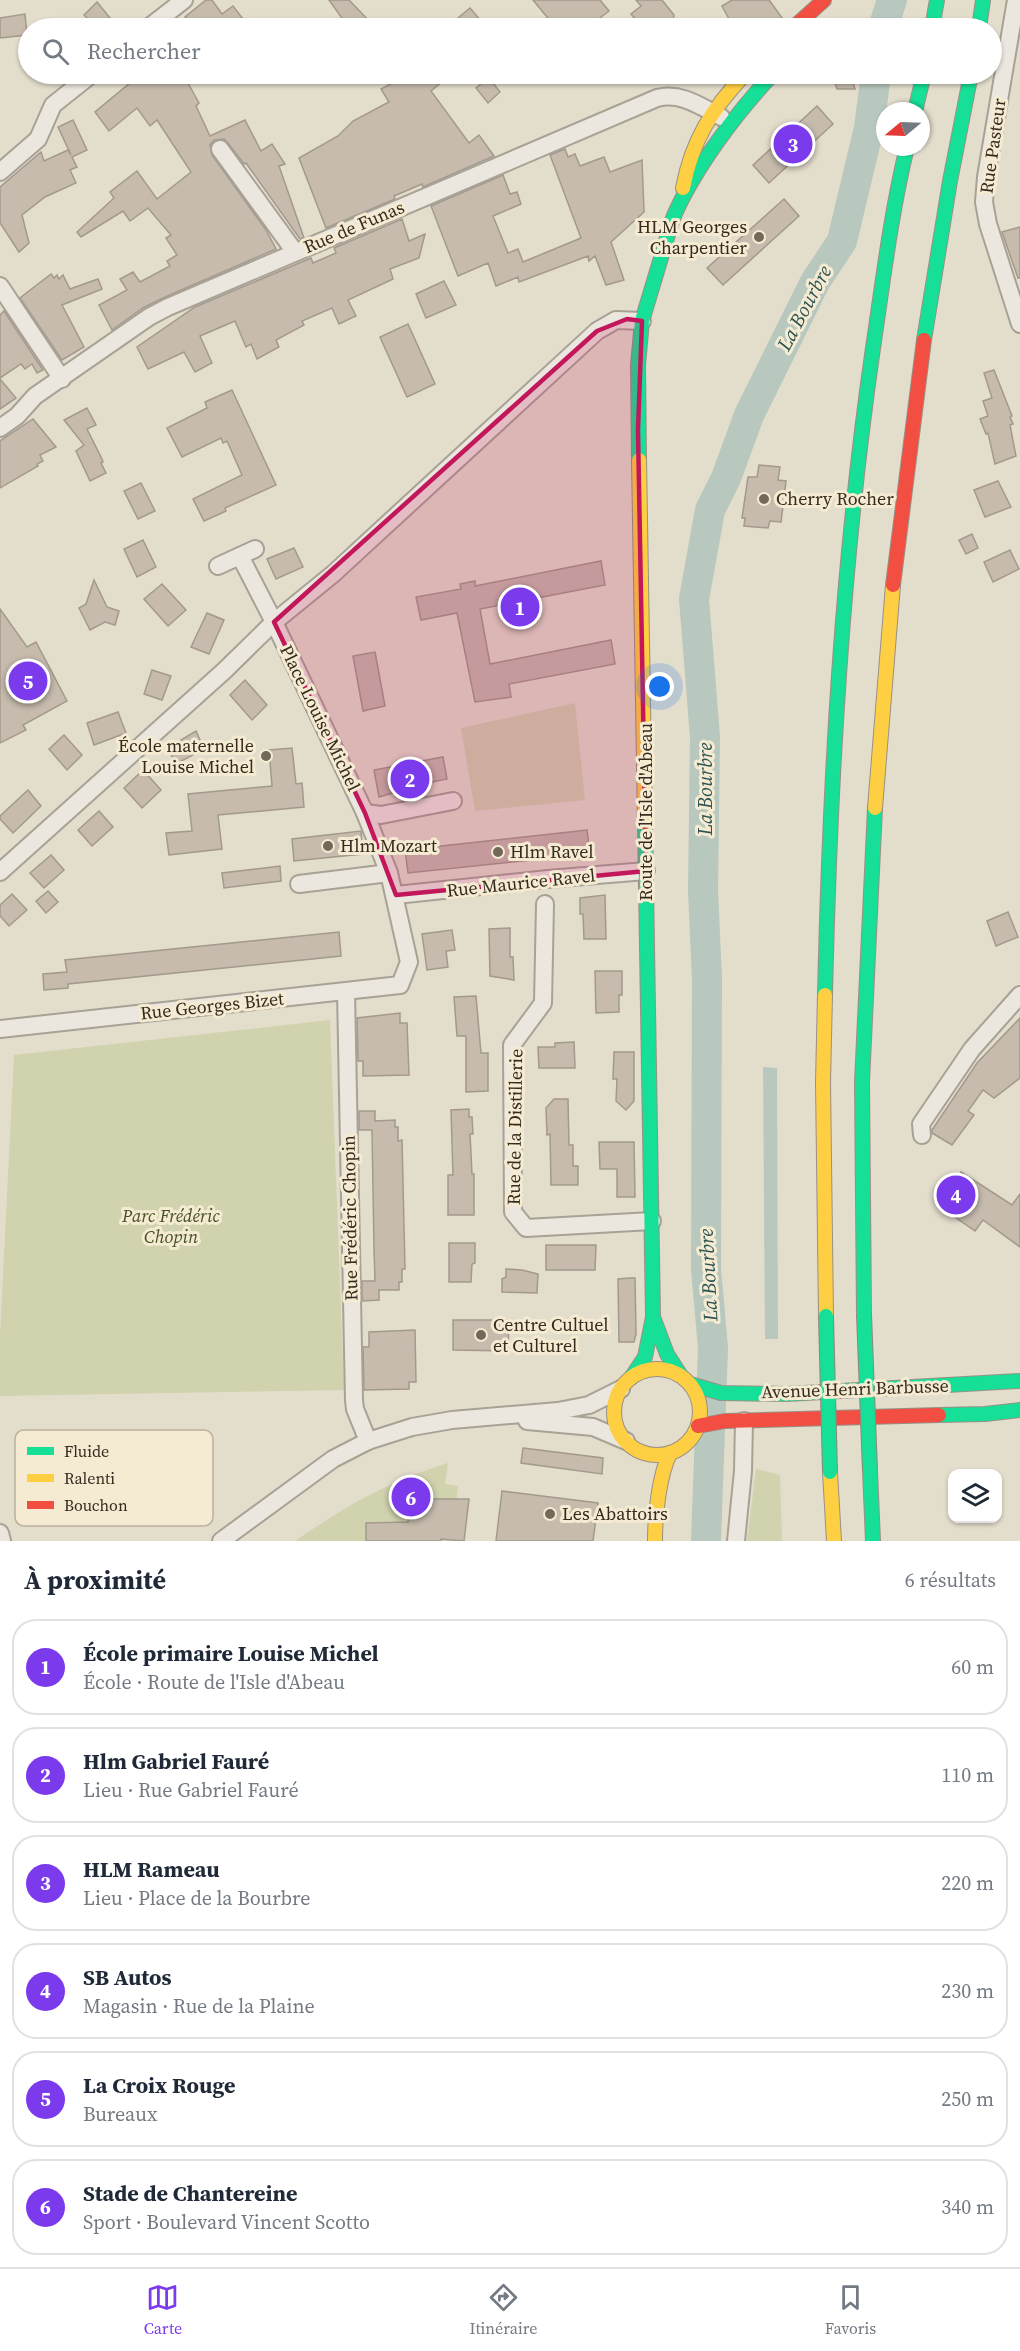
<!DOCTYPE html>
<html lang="fr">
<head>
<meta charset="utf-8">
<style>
	:root { --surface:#fff; --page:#f6f6f7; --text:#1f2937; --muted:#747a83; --line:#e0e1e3; --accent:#7c3aed }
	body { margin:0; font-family:"Source Serif 4",serif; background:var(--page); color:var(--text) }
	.controls { position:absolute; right:18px; bottom:18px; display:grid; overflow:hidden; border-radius:12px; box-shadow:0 2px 4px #0004 }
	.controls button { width:54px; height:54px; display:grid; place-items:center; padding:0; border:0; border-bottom:2px solid var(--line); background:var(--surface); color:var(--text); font:30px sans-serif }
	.compass { position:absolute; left:876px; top:102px; width:54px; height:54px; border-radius:50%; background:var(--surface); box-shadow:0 2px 4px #0004; rotate:251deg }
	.you { position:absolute; left:660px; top:687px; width:21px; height:21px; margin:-15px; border:4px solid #fff; border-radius:50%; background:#1a73e8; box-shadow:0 0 0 9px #1a73e833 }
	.badge { display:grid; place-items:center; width:39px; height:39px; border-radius:50%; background:var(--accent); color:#fff; font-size:20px; font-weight:700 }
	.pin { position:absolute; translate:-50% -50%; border:3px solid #fff; box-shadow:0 2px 6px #0006 }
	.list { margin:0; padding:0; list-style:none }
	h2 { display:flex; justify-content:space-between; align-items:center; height:78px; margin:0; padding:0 24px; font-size:26px }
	h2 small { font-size:20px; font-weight:400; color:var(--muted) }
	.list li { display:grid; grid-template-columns:39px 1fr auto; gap:18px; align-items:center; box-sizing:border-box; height:96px; margin:0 12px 12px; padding:0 12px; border:2px solid var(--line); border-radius:24px }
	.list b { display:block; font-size:22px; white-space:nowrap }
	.list p { margin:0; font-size:20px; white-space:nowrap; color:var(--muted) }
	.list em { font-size:20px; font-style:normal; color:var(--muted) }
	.icon { flex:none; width:33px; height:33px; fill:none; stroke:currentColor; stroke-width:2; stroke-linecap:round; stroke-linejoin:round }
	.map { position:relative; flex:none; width:1020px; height:1541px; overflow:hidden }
	.search { position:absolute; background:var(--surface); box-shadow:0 2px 4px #0004; left:18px; right:18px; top:18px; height:66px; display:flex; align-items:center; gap:15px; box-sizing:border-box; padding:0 21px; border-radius:33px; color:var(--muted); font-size:22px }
	.sheet { height:726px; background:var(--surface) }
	nav { display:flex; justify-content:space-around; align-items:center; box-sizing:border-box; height:84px; border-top:2px solid var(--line); background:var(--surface); font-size:16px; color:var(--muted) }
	nav a { display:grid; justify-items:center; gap:3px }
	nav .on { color:var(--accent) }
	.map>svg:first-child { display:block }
	.green { fill:#d1d3af }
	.water { fill:#b8c8be }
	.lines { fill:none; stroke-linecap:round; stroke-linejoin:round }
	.river { stroke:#b8c8be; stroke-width:30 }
	.building { fill:#c6bbad; stroke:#a3998c; stroke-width:1.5 }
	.street-casing { stroke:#a8a296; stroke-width:20 }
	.fast-casing { stroke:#989186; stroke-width:16 }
	.slow-casing { stroke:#989186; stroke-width:16 }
	.jam-casing { stroke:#989186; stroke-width:16 }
	.street { stroke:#ebe7de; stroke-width:16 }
	.fast { stroke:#16e098; stroke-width:14 }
	.slow { stroke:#ffcf43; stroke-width:14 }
	.jam { stroke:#f24e42; stroke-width:14 }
	.fast-bridge-casing { stroke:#8e877c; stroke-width:16; stroke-linecap:butt }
	.fast-bridge { stroke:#16e098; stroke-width:14 }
	.marked { fill:#c2185b; fill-opacity:0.2; stroke:#c2185b; stroke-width:4.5; stroke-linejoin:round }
	.poi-dot { fill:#73695b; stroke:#f4ebd2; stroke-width:2 }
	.labels { text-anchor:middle; stroke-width:6; stroke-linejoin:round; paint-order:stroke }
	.street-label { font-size:18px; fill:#362a1e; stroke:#f4ebd2 }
	.poi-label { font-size:18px; fill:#362a1e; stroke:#f4ebd2; text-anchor:start }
	.park-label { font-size:18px; font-style:italic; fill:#465226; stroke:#f4ebd2 }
	.water-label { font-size:20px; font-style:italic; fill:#2e5554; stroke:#f4ebd2 }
	.key { fill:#f4ebd2; stroke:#bbb19c; stroke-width:1.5 }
	.key-label { font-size:16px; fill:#362a1e }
</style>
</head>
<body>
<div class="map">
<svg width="1020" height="1541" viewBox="0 0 1020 1541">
	<rect width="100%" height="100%" fill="#e3ddcc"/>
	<g class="green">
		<polygon points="575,703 585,800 475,811 461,728"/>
		<polygon points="330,1020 344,1390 0,1396 0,1335 14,1055"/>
		<path d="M448 1463 445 1484 458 1486 452 1540 461 1541H295C346 1506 389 1481 448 1463Z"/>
		<polygon points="756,1469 780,1475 782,1541 747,1541"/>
	</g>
	<polygon class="water" points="763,1067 777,1068 778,1339 765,1339"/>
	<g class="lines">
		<g class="river">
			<polyline points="883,28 892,0"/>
			<polyline points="706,1541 713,1348 706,1269 707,979 703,891 705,737 694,599 710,510 726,478 749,415 815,282 842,241 869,128 876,74"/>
		</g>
	</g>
	<g class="building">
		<polygon points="206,0 212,0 222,14 233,6 250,28 202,28 185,17"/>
		<polygon points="329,0 349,0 376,28 349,28"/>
		<polygon points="533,0 600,0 609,11 587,28 556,28"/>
		<polygon points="636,0 662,0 674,15 673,21 663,28 643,28 631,14 641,6"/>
		<polygon points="732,0 769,0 783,19 780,26 775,28 769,28 766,23 756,28 734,28 722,6"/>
		<polygon points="97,2 110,18 100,28 97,28 84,15"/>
		<polygon points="470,8 487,28 446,28"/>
		<polygon points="25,14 27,35 0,38 0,18"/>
		<polygon points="148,74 183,74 199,103 196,106 210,136 245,120 261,151 272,144 285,164 279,166 304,238 300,239 246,163 244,164 228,143 224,139 214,140 210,145 212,155 266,230 276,249 163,298 143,308 112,330 99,305 127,290 120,279 133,272 140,282 170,266 167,261 177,255 166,238 171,235 148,208 130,221 123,211 81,237 77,232 114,198 110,192 137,171 157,199 191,172 157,120 150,126 137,108 109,131 95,112 130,83"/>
		<polygon points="410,74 452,74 431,91 469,143 479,135 494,156 423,187 422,184 394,196 395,199 326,228 299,158 338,136 353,121 389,102 381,89"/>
		<polygon points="832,74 850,74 855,89 837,89"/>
		<polygon points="489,78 500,92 488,103 476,88"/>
		<polygon points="817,106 833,124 769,183 753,165"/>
		<polygon points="73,120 87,150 72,157 77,167 70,170 76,183 45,197 22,215 29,243 19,252 0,223 0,187 41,152 44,161 68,150 71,155 58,127"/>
		<polygon points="565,149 568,157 575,154 580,166 604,157 610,172 642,160 644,212 611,242 624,280 606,285 595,256 589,261 588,256 519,282 518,277 496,286 488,263 458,276 431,206 503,175 510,194 517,192 521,204 493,216 508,253 518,249 523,262 581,238 550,155"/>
		<polygon points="784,199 799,216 723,285 707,268"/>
		<polygon points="402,219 409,241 425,234 419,258 390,269 393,279 348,300 356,316 339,324 332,308 302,321 304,325 276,340 279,347 257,359 251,344 246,347 235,321 200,336 212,363 195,372 184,352 148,369 137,347 195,307 311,258 313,263 336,253 334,248"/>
		<polygon points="1020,227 1020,278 1018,278 1002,232"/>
		<polygon points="51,274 54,278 57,275 59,279 63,275 70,289 98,279 102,289 62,305 84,347 62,360 20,298"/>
		<polygon points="444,281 456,305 426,318 416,294"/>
		<polygon points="4,311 43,370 37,373 32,364 25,369 21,364 0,378 0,315"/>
		<polygon points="408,324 435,384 407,397 380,337"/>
		<polygon points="994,370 1012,416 1010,417 1013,424 1010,425 1016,456 995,464 988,433 986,434 980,419 988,416 983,401 992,398 984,373"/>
		<polygon points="0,379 16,398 0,409"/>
		<polygon points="232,390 276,485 225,508 226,511 204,521 193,499 242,475 227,441 223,443 221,438 182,457 167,428 207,408 205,402"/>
		<polygon points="87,408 96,425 87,429 101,457 103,462 101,463 106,473 90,481 76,451 84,445 64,420"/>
		<polygon points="33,419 56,447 40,455 43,461 37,464 38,466 0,488 0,441"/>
		<polygon points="759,465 780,467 778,480 786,481 781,522 770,521 768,528 744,526 745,518 742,518 748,477 757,477"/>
		<polygon points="998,481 1011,507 985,517 974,490"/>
		<polygon points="141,483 155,511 138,519 124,491"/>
		<polygon points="972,534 978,548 966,554 959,540"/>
		<polygon points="143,540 156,567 137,577 124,549"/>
		<polygon points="294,548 303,567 276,579 267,559"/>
		<polygon points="1010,550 1019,569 993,582 984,562"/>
		<polygon points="601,561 605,585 480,609 490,664 611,640 615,664 509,684 511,697 475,702 457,613 421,620 416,597 461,589 460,584 475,581 475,586"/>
		<polygon points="94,580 107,607 119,611 115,625 105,622 90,630 79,608 86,604"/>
		<polygon points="162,584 186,610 168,626 144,599"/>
		<polygon points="0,609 27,647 36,642 67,701 23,725 26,730 0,743"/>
		<polygon points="207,613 224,620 209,654 191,647"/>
		<polygon points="375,652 385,706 363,711 353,656"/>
		<polygon points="152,670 171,676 162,700 144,694"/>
		<polygon points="245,680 267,705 252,720 230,695"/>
		<polygon points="118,712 126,733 94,745 87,723"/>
		<polygon points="196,731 204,749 176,764 169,750 175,747 174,744"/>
		<polygon points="64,735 82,755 67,770 49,749"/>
		<polygon points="292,748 296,784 302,783 304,807 218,815 222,849 169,855 166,833 192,831 188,794 272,786 269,750"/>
		<polygon points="443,757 447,779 392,790 393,793 379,797 374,770"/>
		<polygon points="143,770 161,790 142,808 124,788"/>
		<polygon points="28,790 41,806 13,833 0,819 0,816"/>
		<polygon points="99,811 113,827 92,846 78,830"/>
		<polygon points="587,830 590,854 408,873 405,850"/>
		<polygon points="361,831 363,854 294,861 292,839"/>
		<polygon points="51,855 64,870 44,888 30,873"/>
		<polygon points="280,866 281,881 224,888 222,873"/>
		<polygon points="48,891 58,902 46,913 36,901"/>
		<polygon points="12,894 27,910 9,926 0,916 0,905"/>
		<polygon points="605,895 606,939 584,939 583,914 580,914 580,898"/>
		<polygon points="1008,912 1018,937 996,946 987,921"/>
		<polygon points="510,928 510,957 513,957 514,980 490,976 489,929"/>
		<polygon points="452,930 455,950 446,951 448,967 427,970 422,934"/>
		<polygon points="339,932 341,956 68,984 68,988 44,990 43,974 67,972 65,960"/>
		<polygon points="595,971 622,971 622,995 619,995 619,1012 596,1013"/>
		<polygon points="476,996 481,1053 488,1053 488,1091 466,1092 466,1036 457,1036 454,997"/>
		<polygon points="400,1013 400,1023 407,1023 409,1075 363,1076 363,1061 358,1061 357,1018"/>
		<polygon points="1020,1018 1020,1078 994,1098 983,1090 968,1111 974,1115 952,1145 932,1133 932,1130 977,1063"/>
		<polygon points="574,1042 575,1068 539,1068 538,1047 555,1047 555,1043"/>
		<polygon points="614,1052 634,1052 634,1101 626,1110 616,1101 617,1079 613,1079"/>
		<polygon points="554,1099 568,1099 569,1145 573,1145 573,1166 578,1166 578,1185 551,1185 550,1134 547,1135 546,1108"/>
		<polygon points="469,1109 469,1117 472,1117 473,1134 470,1134 472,1174 474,1174 474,1215 448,1215 448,1175 453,1175 451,1110"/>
		<polygon points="359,1111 375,1111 375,1121 395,1120 395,1127 398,1127 398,1141 402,1140 405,1269 402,1269 402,1282 399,1282 399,1290 379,1290 379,1300 363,1301 362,1297 362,1281 375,1281 374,1249 372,1130 359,1130"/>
		<polygon points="599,1142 634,1142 635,1197 617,1197 617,1169 600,1169"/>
		<polygon points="961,1172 1012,1205 1020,1194 1020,1247 983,1220 975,1231 942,1208 940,1204"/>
		<polygon points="449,1243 475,1243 475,1263 472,1264 471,1282 449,1282"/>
		<polygon points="546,1245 596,1245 595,1270 546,1270"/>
		<polygon points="506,1269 522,1270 538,1274 537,1293 502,1292 502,1279 506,1277"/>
		<polygon points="630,1278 635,1278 636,1334 634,1342 619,1342 618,1279"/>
		<polygon points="453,1320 509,1320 508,1351 453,1350"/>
		<polygon points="415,1330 416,1382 409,1382 409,1389 364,1390 363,1347 369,1347 369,1332"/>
		<polygon points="523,1448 603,1458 602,1474 521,1463"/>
		<polygon points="502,1491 598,1503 593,1541 496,1541"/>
		<polygon points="408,1499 469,1499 464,1541 441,1539 441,1541 366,1541 366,1523 408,1522"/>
	</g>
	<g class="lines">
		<g class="street-casing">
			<g id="street">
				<polyline points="1016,0 986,177 984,202 988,224 1020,324"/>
				<polyline points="148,28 184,0"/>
				<polyline points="220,149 295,252"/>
				<polyline points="0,172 38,139 53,105 92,74"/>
				<polyline points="0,286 62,379"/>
				<path d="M0 428 17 416 35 396 149 317 168 307 657 98C681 92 700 106 721 117"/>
				<polyline points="218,566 255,549"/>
				<polyline points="365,813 381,815 453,801"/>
				<polyline points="0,872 224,671 274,622 333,574 597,331 616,320 642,321"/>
				<polyline points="299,884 389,873"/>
				<polyline points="396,895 548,879 646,871"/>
				<polyline points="545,904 543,1003 512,1045 513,1212 526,1228 652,1221"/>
				<polyline points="346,992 354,1400 355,1409 368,1441"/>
				<polyline points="0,1029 400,985 409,962 389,873 365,813 274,622 240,556"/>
				<polyline points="922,1135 921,1124 972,1049 1020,995"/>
				<polyline points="527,1421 593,1427 626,1441"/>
				<polyline points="0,1533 2,1541"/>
				<polyline points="221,1541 333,1459 368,1441 412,1427 452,1420 558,1411 589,1405 621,1389"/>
				<polyline points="736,1541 743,1471 744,1421"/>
			</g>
		</g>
		<g class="fast-casing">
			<g id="fast">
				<polyline points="932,28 937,0"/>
				<polyline points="979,28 983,0"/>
				<polyline points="915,111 924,74"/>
				<polyline points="924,340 950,181 971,74"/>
				<path d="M639 460 638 365 642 321 673 218C694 169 736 113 773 74"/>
				<path d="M825 995C830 779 842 563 873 348 883 281 891 213 907 147"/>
				<polyline points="864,1314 862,1082 875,808"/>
				<polyline points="653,1317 667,1354 681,1376"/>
				<polyline points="631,1378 645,1357 653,1317 645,823"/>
				<polyline points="690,1384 721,1393 787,1394 1020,1381"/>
				<polyline points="939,1415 985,1414 1020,1410"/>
				<polyline points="870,1471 873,1541"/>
			</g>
		</g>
		<g class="slow-casing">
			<g id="slow">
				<path d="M683 188C692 140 712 109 745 74"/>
				<polyline points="639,460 645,823"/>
				<polyline points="875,808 893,585"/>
				<polyline points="825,995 823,1082 826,1316"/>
				<circle cx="657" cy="1412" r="43"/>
				<polyline points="830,1472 834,1541"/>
				<path d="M655 1541C655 1515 659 1476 670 1453"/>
			</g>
		</g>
		<g class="jam-casing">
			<g id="jam">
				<polyline points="793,28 824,0"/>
				<polyline points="893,585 924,340"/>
				<polyline points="698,1426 725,1421 939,1415"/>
			</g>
		</g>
		<use href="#street" class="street"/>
		<use href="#fast" class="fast"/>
		<use href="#slow" class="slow"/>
		<use href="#jam" class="jam"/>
		<g class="fast-bridge-casing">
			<g id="fast-bridge">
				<polyline points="864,1314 870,1471"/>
				<polyline points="826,1316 830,1472"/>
			</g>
		</g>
		<use href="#fast-bridge" class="fast-bridge"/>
	</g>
	<path class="marked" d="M627 319 642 321 638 430 646 871 396 895 365 813 274 622 597 331Z"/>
	<g class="poi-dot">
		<circle cx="759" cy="237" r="6"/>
		<circle cx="764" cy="499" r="6"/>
		<circle cx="266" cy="756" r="6"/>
		<circle cx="328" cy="846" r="6"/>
		<circle cx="498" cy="852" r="6"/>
		<circle cx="481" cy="1335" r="6"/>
		<circle cx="550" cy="1514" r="6"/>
	</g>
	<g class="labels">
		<g class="street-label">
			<text transform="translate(993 146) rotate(-82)" y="6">Rue Pasteur</text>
			<text transform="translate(354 227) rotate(-23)" y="6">Rue de Funas</text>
			<text transform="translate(320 718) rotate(64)" y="6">Place Louise Michel</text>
			<text transform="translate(646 812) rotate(-90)" y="6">Route de l'Isle d'Abeau</text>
			<text transform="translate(521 883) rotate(-6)" y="6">Rue Maurice Ravel</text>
			<text transform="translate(212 1006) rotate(-6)" y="6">Rue Georges Bizet</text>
			<text transform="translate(515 1127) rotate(-89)" y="6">Rue de la Distillerie</text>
			<text transform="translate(350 1218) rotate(-91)" y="6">Rue Frédéric Chopin</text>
			<text transform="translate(855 1389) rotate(-2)" y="6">Avenue Henri Barbusse</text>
		</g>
		<g class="poi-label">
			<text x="747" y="233" text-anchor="end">HLM Georges<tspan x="747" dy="21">Charpentier</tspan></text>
			<text x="776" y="505">Cherry Rocher</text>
			<text x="254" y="752" text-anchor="end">École maternelle<tspan x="254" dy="21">Louise Michel</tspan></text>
			<text x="340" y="852">Hlm Mozart</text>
			<text x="510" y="858">Hlm Ravel</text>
			<text x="493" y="1331">Centre Cultuel<tspan x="493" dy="21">et Culturel</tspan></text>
			<text x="562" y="1520">Les Abattoirs</text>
		</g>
		<g class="park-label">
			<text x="171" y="1222">Parc Frédéric<tspan x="171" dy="21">Chopin</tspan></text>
		</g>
		<g class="water-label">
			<text transform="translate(804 308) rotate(-62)" y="7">La Bourbre</text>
			<text transform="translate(705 789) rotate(-90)" y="7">La Bourbre</text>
			<text transform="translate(708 1275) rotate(-93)" y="7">La Bourbre</text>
		</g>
	</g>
	<rect x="15" y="1430" width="198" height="96" rx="9" class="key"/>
	<rect x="27" y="1447" width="27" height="8" fill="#16e098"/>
	<rect x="27" y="1474" width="27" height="8" fill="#ffcf43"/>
	<rect x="27" y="1501" width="27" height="8" fill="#f24e42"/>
	<g class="key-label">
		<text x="64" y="1457">Fluide</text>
		<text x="64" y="1484">Ralenti</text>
		<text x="64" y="1511">Bouchon</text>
	</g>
</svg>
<div class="controls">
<button><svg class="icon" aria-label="layers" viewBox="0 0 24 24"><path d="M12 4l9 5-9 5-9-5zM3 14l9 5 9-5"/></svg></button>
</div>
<svg class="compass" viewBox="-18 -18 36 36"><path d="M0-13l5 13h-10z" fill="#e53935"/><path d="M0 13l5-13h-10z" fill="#747a83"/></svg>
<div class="you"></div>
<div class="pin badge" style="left:520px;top:607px">1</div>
<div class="pin badge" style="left:410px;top:779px">2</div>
<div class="pin badge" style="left:793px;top:144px">3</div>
<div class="pin badge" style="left:956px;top:1195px">4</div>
<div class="pin badge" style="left:28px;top:681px">5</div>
<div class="pin badge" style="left:411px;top:1497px">6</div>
<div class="search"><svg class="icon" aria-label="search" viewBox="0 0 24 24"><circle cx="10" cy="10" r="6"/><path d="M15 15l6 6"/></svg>Rechercher</div>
</div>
<section class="sheet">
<h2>À proximité<small>6 résultats</small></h2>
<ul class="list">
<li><span class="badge">1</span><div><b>École primaire Louise Michel</b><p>École · Route de l'Isle d'Abeau</p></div><em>60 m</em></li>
<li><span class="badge">2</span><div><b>Hlm Gabriel Fauré</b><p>Lieu · Rue Gabriel Fauré</p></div><em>110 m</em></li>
<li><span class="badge">3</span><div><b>HLM Rameau</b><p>Lieu · Place de la Bourbre</p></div><em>220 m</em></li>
<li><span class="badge">4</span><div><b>SB Autos</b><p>Magasin · Rue de la Plaine</p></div><em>230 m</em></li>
<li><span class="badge">5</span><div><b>La Croix Rouge</b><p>Bureaux</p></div><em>250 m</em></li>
<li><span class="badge">6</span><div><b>Stade de Chantereine</b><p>Sport · Boulevard Vincent Scotto</p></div><em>340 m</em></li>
</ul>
</section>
<nav>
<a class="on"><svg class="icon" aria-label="map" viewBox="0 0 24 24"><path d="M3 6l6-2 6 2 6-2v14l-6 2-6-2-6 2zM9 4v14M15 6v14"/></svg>Carte</a>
<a><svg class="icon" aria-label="directions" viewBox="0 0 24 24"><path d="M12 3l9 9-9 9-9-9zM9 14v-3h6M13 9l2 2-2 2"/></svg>Itinéraire</a>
<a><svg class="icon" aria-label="saved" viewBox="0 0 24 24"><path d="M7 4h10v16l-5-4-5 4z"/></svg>Favoris</a>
</nav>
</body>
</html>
